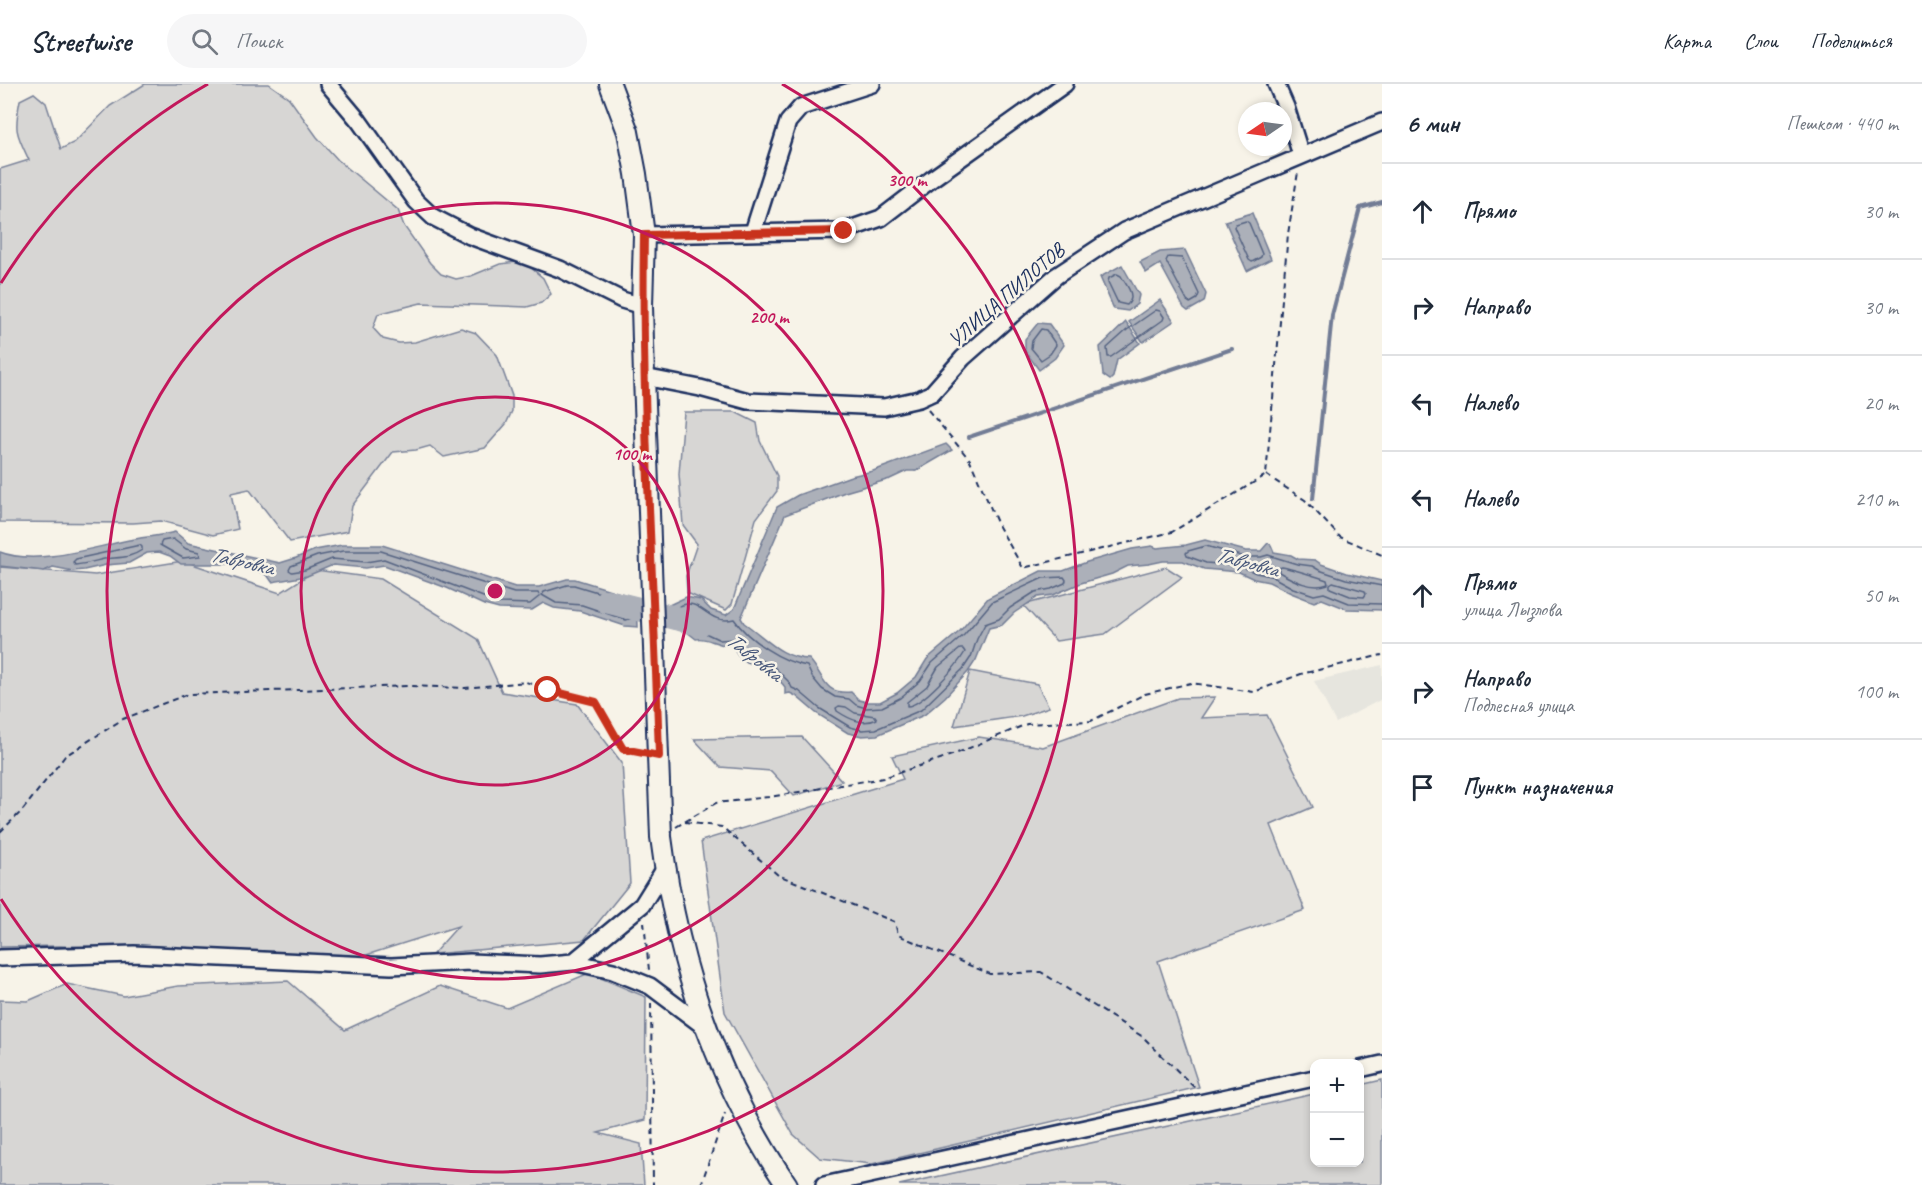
<!DOCTYPE html>
<html lang="ru">
<head>
<meta charset="utf-8">
<style>
	:root { --surface:#fff; --page:#f6f6f7; --text:#1f2937; --muted:#747a83; --line:#e0e1e3 }
	body { margin:0; font-family:Caveat,sans-serif; background:var(--page); color:var(--text) }
	.controls { position:absolute; right:18px; bottom:18px; display:grid; overflow:hidden; border-radius:12px; box-shadow:0 3px 9px #0003 }
	.controls button { width:54px; height:54px; display:grid; place-items:center; padding:0; border:0; border-bottom:2px solid var(--line); background:var(--surface); color:var(--text); font:30px sans-serif }
	.compass { position:absolute; left:1238px; top:18px; width:54px; height:54px; border-radius:50%; background:var(--surface); box-shadow:0 3px 9px #0003; rotate:257deg }
	.stop { position:absolute; width:18px; height:18px; margin:-14px; border:4px solid #c8321e; border-radius:50%; background:#fff }
	.stop.end { background:#c8321e; border-color:#fff; box-shadow:0 2px 6px #0008 }
	.list { margin:0; padding:0; list-style:none }
	h2 { display:flex; justify-content:space-between; align-items:center; height:78px; margin:0; padding:0 24px; font-size:26px }
	h2 small { font-size:20px; font-weight:400; color:var(--muted) }
	.list li { display:grid; grid-template-columns:39px 1fr auto; gap:18px; align-items:center; box-sizing:border-box; height:96px; padding:0 24px; border-top:2px solid var(--line) }
	.list b { display:block; font-size:22px; white-space:nowrap }
	.list p { margin:0; font-size:20px; white-space:nowrap; color:var(--muted) }
	.list em { font-size:20px; font-style:normal; color:var(--muted) }
	.icon { flex:none; width:33px; height:33px; fill:none; stroke:currentColor; stroke-width:2; stroke-linecap:round; stroke-linejoin:round }
	.map { position:relative; flex:none; width:1382px; height:1101px; overflow:hidden }
	header { display:flex; align-items:center; gap:36px; box-sizing:border-box; height:84px; padding:0 30px; background:var(--surface); border-bottom:2px solid var(--line) }
	header strong { font-size:28px }
	nav { display:flex; gap:33px; margin-inline-start:auto; font-size:21px }
	.search { width:420px; height:54px; background:var(--page); display:flex; align-items:center; gap:15px; box-sizing:border-box; padding:0 21px; border-radius:33px; color:var(--muted); font-size:22px }
	main { display:flex }
	aside { flex:1; background:var(--surface) }
	.map>svg:first-child { display:block }
	.built { fill:#e6e5de }
	.green { fill:#d7d6d4; stroke:#798299; stroke-width:1.5 }
	.water { fill:#acb0b9; stroke:#727c95; stroke-width:1.5 }
	.lines { fill:none; stroke-linecap:round; stroke-linejoin:round }
	.shore { stroke:#556382; stroke-width:1.5 }
	.stream { stroke:#727c95; stroke-width:4 }
	.river { stroke:#acb0b9; stroke-width:24 }
	.minor-casing { stroke:#1b2f5e; stroke-width:20 }
	.tertiary-casing { stroke:#1b2f5e; stroke-width:24 }
	.path { stroke:#1b2f5e; stroke-width:2; stroke-dasharray:6 4.5; stroke-linecap:butt }
	.minor { stroke:#f7f3e8; stroke-width:15 }
	.tertiary { stroke:#f7f3e8; stroke-width:20 }
	.route { stroke:#c8321e; stroke-width:8 }
	.ring { fill:none; stroke:#c2185b; stroke-width:3 }
	.labels { text-anchor:middle; stroke-width:5; stroke-linejoin:round; paint-order:stroke }
	.street-label { font-size:21px; fill:#1b2f5e; stroke:#f7f3e8 }
	.water-label { font-size:22px; font-style:italic; fill:#465679; stroke:#f7f3e8 }
	.centre { fill:#c2185b; stroke:#f7f3e8; stroke-width:3 }
	.ring-label { font-size:18px; text-anchor:middle; font-weight:bold; fill:#c2185b; stroke:#f7f3e8; stroke-width:5; stroke-linejoin:round; paint-order:stroke }
</style>
</head>
<body>
<header>
<strong>Streetwise</strong>
<div class="search"><svg class="icon" aria-label="search" viewBox="0 0 24 24"><circle cx="10" cy="10" r="6"/><path d="M15 15l6 6"/></svg>Поиск</div>
<nav><a>Карта</a><a>Слои</a><a>Поделиться</a></nav>
</header>
<main>
<div class="map">
<svg width="1382" height="1101" viewBox="0 0 1382 1101">
	<rect width="100%" height="100%" fill="#f7f3e8"/>
	<filter id="ink" filterUnits="userSpaceOnUse"><feTurbulence type="fractalNoise" baseFrequency=".0167" numOctaves="2"/><feDisplacementMap in="SourceGraphic" scale="12" xChannelSelector="R" yChannelSelector="G"/><feConvolveMatrix kernelMatrix="1 2 1 2 8 2 1 2 1" color-interpolation-filters="sRGB"/></filter>
	<g filter="url(#ink)">
		<polygon class="built" points="1382,581 1382,615 1336,639 1314,597"/>
		<g class="green">
			<path d="M145 0H269L289 14 317 53 338 76 398 126 404 142 430 179 441 190 456 195 471 192 500 180 516 178 530 183 543 194 551 210 541 219 527 223 421 219 378 230 373 244 383 255 399 259 415 258 461 244 476 249 497 271 512 312V327L506 340 485 364 444 373 430 362 416 366 393 368 352 422 348 447 290 458 249 405 231 409 238 445 213 451 161 437 133 439 0 438V85L29 76C16 49 14 47 20 16L34 9 46 19 61 65 75 58 110 22Z"/>
			<polygon points="684,328 735,328 757,339 760,357 777,392 777,407 756,435 732,520 726,526 687,509 686,492 697,460 683,441 679,390"/>
			<polygon points="183,477 280,509 316,486 381,495 478,555 502,608 577,620 622,679 630,799 584,856 433,870 458,842 360,873 60,862 0,863 0,483 95,491"/>
			<polygon points="1166,483 1182,493 1105,550 1056,557 1023,521"/>
			<polygon points="970,587 1037,600 1049,623 1022,632 954,642"/>
			<polygon points="1215,613 1201,634 1267,631 1313,723 1271,741 1305,826 1158,877 1199,1003 872,1080 820,1074 793,1050 725,928 701,757 903,695 892,672 979,653 1043,663 1178,614"/>
			<polygon points="802,653 842,697 794,712 771,687 720,683 694,655"/>
			<polygon points="589,889 646,913 645,1036 598,1049 641,1060 644,1101 0,1101 0,916 28,917 67,900 124,912 178,902 288,897 345,946 440,902 507,924"/>
			<polygon points="1382,996 1382,1101 899,1101 1314,1010 1314,1078 1360,1078 1360,1001"/>
		</g>
		<g class="water">
			<polygon points="1252,129 1271,175 1247,187 1225,137"/>
			<polygon points="1185,166 1206,210 1204,218 1188,227 1184,224 1160,180 1146,189 1140,178 1160,168"/>
			<polygon points="1122,181 1139,211 1137,220 1128,227 1114,225 1100,193"/>
			<polygon points="1160,216 1174,237 1143,258 1129,238"/>
			<polygon points="1126,238 1140,259 1117,276 1113,293 1110,296 1103,291 1100,263"/>
			<polygon points="1038,239 1049,240 1064,261 1055,274 1039,286 1025,267 1025,255"/>
			<path d="M946 360 952 366 916 387H907L890 395 845 408 785 431 741 534 744 539C765 553 782 575 809 575 824 590 822 611 851 608L859 616 867 618H880L897 609 916 593 927 575 960 547 988 514 1041 487H1063L1087 478 1132 465 1152 462 1157 464 1186 461 1205 456 1246 467H1261L1268 459 1271 461 1274 468 1291 471 1298 475 1315 476 1321 480 1347 489 1382 497V526L1347 525 1322 515 1314 518 1291 509 1269 498 1254 495 1239 488 1204 485 1183 477H1163L1149 480 1128 482 1112 490 1081 499 1053 511 1038 513 1014 529 1002 541 989 544 976 576 968 588 945 613 924 631 877 651 862 652 848 649 816 629 796 612 790 609 785 610V603C780 597 774 589 767 585 748 574 744 586 732 560 718 564 708 552 696 555L687 548 670 544 669 521 686 513 701 516 711 526 726 531 734 525 777 423 798 411 851 392 873 387Z"/>
			<path d="M175 448 188 459 280 479 296 474 315 466 342 461H382L515 503H539L567 495H575L637 514 638 543 625 542 580 527 554 524 543 519 532 526 499 525 484 521 447 504 384 481 366 484 333 481 307 492 272 498 268 492 261 488 230 480H181L170 472 159 468 147 469 129 479 106 481 84 486 73 487 53 483 44 487 0 482V468C36 482 92 464 129 456 144 453 159 452 175 448Z"/>
		</g>
		<g class="lines">
			<g class="shore">
				<polygon points="1246,137 1249,139 1262,170 1261,173 1252,178 1249,176 1234,143 1236,140"/>
				<polygon points="1168,173 1182,174 1199,210 1197,215 1190,219 1187,217 1166,177"/>
				<path d="M1117 190 1121 192C1126 201 1137 212 1127 221L1118 219 1108 198 1109 194Z"/>
				<polygon points="1156,226 1160,227 1164,233 1163,236 1111,273 1108,273 1107,264 1127,246"/>
				<polygon points="1041,245 1046,246 1056,261 1050,270 1041,276 1031,264 1032,257"/>
				<polygon points="173,455 186,465 199,468 200,472 183,474 160,461 162,457"/>
				<path d="M140 461 142 463V466C129 475 119 473 104 475 95 477 86 480 75 481L73 478 76 475Z"/>
				<polygon points="343,467 381,467 514,509 538,509 540,512 530,520 499,519 384,475 366,478 332,475 305,486 292,488 289,486 291,482 317,472"/>
				<path d="M1282 483C1297 486 1312 491 1327 496L1328 500C1312 506 1294 497 1279 488V484Z"/>
				<path d="M1064 493 1066 496 1065 499 1051 505 1035 508 1010 524 999 535 985 540 977 555 971 573 963 585 921 626 876 645 862 646 850 643 819 624 799 607 792 604 789 598 770 579 747 573 735 555 720 556 703 548H697L688 542 677 540 675 538 676 524C701 509 705 542 734 535 748 556 782 578 807 582L812 593 822 605 835 613 849 615 856 621 866 624 882 623 900 614 920 597 932 579 964 551 992 518 1043 494Z"/>
				<polygon points="1333,498 1365,507 1366,510 1364,513 1350,512 1330,504 1330,500"/>
				<polygon points="567,501 574,501 630,518 632,534 626,536 582,521 556,519 542,511 544,508"/>
				<polyline points="1382,502 1346,495 1319,486 1312,482 1297,480 1268,471 1261,473 1245,473 1206,462 1188,467 1186,469 1187,472 1206,479 1240,482 1256,489 1271,492 1293,504 1314,511 1324,509 1349,519 1382,520"/>
				<path d="M960 565H963L965 568C957 582 922 622 907 622V618L927 602 938 583Z"/>
				<path d="M839 622 846 623 855 629 875 632 877 635C863 642 849 635 837 627L836 624Z"/>
			</g>
			<g class="stream">
				<polyline points="969,353 1232,265"/>
				<polyline points="1313,415 1332,231 1360,124 1382,118"/>
			</g>
			<polyline class="river" points="606,517 700,540"/>
			<g class="minor-casing">
				<g id="minor">
					<polyline points="328,0 359,37 416,117 433,133 470,152 560,185 622,216 642,222"/>
					<polyline points="1276,0 1286,23 1301,71"/>
					<polyline points="753,148 788,38 801,23 872,0"/>
					<polyline points="644,151 844,147 881,134 933,94 1065,0"/>
					<polyline points="644,293 700,304 748,317 884,323 919,315 932,309 963,274 1056,192 1124,147 1382,38"/>
					<polyline points="0,874 134,870 391,882 470,878 540,881 573,878 613,887 650,902 706,944"/>
					<polyline points="573,878 642,821 665,784"/>
					<polyline points="1360,985 1382,980"/>
					<polyline points="824,1101 1314,994"/>
				</g>
			</g>
			<g class="tertiary-casing">
				<path id="tertiary" d="M610 0 628 48 636 90 644 151 642 222 644 293 661 753C677 877 716 997 787 1101"/>
			</g>
			<g class="path">
				<polyline points="928,326 970,376 998,441 1023,484 1172,448 1266,391 1288,150 1298,88"/>
				<polyline points="1266,391 1305,416 1340,453 1382,471"/>
				<polyline points="685,738 722,743 778,791 895,838 898,851 990,890 1041,888 1143,953 1196,1005"/>
				<polyline points="676,743 716,719 769,713 883,694 955,670 1027,640 1091,637 1145,610 1191,599 1254,608 1301,590 1382,571"/>
				<polyline points="0,748 22,727 65,672 123,635 188,610 409,602 465,604 526,598 548,606 595,618 623,665 642,669"/>
				<polyline points="644,838 649,886"/>
				<polyline points="651,919 653,1101"/>
				<polyline points="701,1101 725,1030"/>
			</g>
			<use href="#minor" class="minor"/>
			<use href="#tertiary" class="tertiary"/>
		</g>
	</g>
	<g class="lines" filter="url(#ink)">
		<path class="route" d="M548 606 596 618 623 665 659 672C654 499 641 325 644 151L844 147"/>
	</g>
	<g class="ring">
		<circle cx="495" cy="507" r="194"/>
		<circle cx="495" cy="507" r="388"/>
		<path d="M1 199A582 582 0 0 1 208 0M782 0A582 582 0 1 1 1 815"/>
	</g>
	<g class="labels">
		<g class="street-label">
			<text transform="translate(1006 211) rotate(-41)" y="7">УЛИЦА ПИЛОТОВ</text>
		</g>
		<g class="water-label">
			<text transform="translate(242 476) rotate(13)" y="8">Тавровка</text>
			<text transform="translate(1247 477) rotate(15)" y="8">Тавровка</text>
			<text transform="translate(755 572) rotate(38)" y="8">Тавровка</text>
		</g>
	</g>
	<circle cx="495" cy="507" r="9" class="centre"/>
	<g class="ring-label">
		<text x="907" y="102">300 m</text>
		<text x="769" y="239">200 m</text>
		<text x="632" y="376">100 m</text>
	</g>
</svg>
<div class="controls">
<button>+</button>
<button>−</button>
</div>
<svg class="compass" viewBox="-18 -18 36 36"><path d="M0-13l5 13h-10z" fill="#e53935"/><path d="M0 13l5-13h-10z" fill="#747a83"/></svg>
<div class="stop" style="left:548px;top:606px"></div>
<div class="stop end" style="left:844px;top:147px"></div>
</div>
<aside>
<h2>6 мин<small>Пешком · 440 m</small></h2>
<ul class="list">
<li><svg class="icon" aria-label="ahead" viewBox="0 0 24 24"><path d="M12 20V5M6 11l6-6 6 6"/></svg><div><b>Прямо</b></div><em>30 m</em></li>
<li><svg class="icon" aria-label="right" viewBox="0 0 24 24"><path d="M7 20v-9h11M14 6l5 5-5 5"/></svg><div><b>Направо</b></div><em>30 m</em></li>
<li><svg class="icon" aria-label="left" viewBox="0 0 24 24"><path d="M17 20v-9H6M10 6l-5 5 5 5"/></svg><div><b>Налево</b></div><em>20 m</em></li>
<li><svg class="icon" aria-label="left" viewBox="0 0 24 24"><path d="M17 20v-9H6M10 6l-5 5 5 5"/></svg><div><b>Налево</b></div><em>210 m</em></li>
<li><svg class="icon" aria-label="ahead" viewBox="0 0 24 24"><path d="M12 20V5M6 11l6-6 6 6"/></svg><div><b>Прямо</b><p>улица Лызлова</p></div><em>50 m</em></li>
<li><svg class="icon" aria-label="right" viewBox="0 0 24 24"><path d="M7 20v-9h11M14 6l5 5-5 5"/></svg><div><b>Направо</b><p>Подлесная улица</p></div><em>100 m</em></li>
<li><svg class="icon" aria-label="arrive" viewBox="0 0 24 24"><path d="M6 21V4h12l-3 4 3 4H6"/></svg><div><b>Пункт назначения</b></div></li>
</ul>
</aside>
</main>
</body>
</html>
